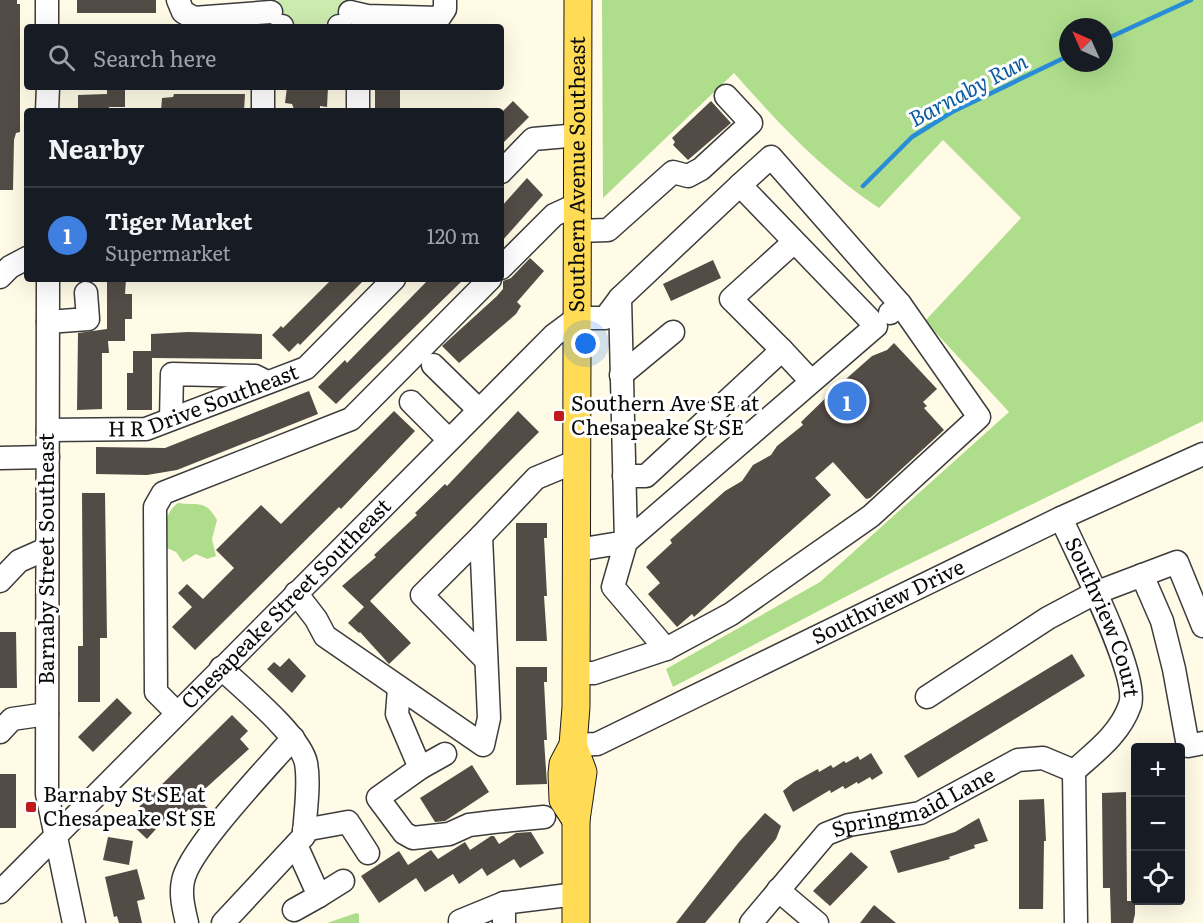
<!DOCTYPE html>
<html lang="en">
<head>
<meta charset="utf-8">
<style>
	:root { --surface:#171b24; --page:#242831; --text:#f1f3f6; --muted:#9ea1a6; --line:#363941; --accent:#db9194 }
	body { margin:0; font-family:Literata,serif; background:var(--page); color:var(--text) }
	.controls { position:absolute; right:18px; bottom:18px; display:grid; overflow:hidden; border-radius:6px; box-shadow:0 6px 24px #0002 }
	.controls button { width:54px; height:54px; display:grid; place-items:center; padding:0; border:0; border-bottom:2px solid var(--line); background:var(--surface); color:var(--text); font:30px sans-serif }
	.compass { position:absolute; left:1059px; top:18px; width:54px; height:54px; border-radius:50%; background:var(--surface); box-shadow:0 6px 24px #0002; rotate:315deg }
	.you { position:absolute; left:586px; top:344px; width:21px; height:21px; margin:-15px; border:4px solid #fff; border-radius:50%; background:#1a73e8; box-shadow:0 0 0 9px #1a73e833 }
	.badge { display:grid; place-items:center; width:39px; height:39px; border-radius:50%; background:var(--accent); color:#fff; font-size:20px; font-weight:700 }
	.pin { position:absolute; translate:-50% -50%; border:3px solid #fff; box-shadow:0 2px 6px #0006 }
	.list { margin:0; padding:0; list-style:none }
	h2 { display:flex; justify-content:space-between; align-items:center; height:78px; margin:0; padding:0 24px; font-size:26px }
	h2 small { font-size:20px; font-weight:400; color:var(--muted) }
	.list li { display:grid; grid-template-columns:39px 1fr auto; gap:18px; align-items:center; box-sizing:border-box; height:96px; padding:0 24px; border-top:2px solid var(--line) }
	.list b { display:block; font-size:22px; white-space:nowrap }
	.list p { margin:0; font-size:20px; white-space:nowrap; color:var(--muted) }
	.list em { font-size:20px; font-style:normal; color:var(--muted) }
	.icon { flex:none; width:33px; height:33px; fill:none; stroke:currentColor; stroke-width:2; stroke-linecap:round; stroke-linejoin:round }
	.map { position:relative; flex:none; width:1203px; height:923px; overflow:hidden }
	.search { position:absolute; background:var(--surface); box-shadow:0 6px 24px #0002; left:24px; top:24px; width:480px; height:66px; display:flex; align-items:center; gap:15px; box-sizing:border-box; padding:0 21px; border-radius:6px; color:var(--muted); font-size:22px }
	.panel { position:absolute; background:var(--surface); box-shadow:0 6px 24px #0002; left:24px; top:108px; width:480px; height:174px; border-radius:6px }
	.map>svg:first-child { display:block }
	.green { fill:#ccebae }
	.forest { fill:#aedd8c; fill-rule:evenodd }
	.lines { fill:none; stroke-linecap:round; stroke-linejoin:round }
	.stream { stroke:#298cd6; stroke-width:4.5 }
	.building { fill:#534b45 }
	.minor-casing { stroke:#3c3c3c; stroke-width:25 }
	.major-casing { stroke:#1a1a1a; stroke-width:29 }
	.minor { stroke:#fff; stroke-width:22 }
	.major { stroke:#ffdb56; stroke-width:27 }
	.poi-dot { fill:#c11a1d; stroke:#fff; stroke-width:2 }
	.labels { text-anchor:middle; stroke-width:6; stroke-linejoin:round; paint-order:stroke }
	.street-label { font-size:21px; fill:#090909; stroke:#fff }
	.poi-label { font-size:21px; fill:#090909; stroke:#fff; text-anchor:start }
	.water-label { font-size:22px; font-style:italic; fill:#0d5ca1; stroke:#fff }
</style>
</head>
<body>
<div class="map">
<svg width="1203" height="923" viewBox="0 0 1203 923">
	<rect width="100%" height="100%" fill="#fffbe6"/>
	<path class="green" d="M278 0H344C332 35 288 38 278 0Z"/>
	<g class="forest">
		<path d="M602 0H1203V421L893 572 673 687 666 669 820 582 1009 412 925 321 1021 218 943 140 879 208C823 171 779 124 734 73L603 198ZM1068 27H1104V63H1068Z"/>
		<path d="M178 503C199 506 205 499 217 520L212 539 216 556 207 559 196 554 183 562 176 552 167 548C161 533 165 512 178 503Z"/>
		<polygon points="356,913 359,914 359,923 327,923"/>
	</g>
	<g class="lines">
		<g class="stream">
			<polyline points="1104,40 1191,0"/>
			<polyline points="863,186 912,137 952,112 1068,56"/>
		</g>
	</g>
	<g class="building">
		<polygon points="0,0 17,0 17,4 20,4 20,132 16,133 14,140 13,190 0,190"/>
		<rect x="77" y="0" width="79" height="13"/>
		<polygon points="107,87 125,87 125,107 109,107 109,111 78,111 78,95 107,94"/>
		<polygon points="287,87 328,87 327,107 320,106 320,111 294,109 292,104 285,103"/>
		<rect x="375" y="87" width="25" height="24"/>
		<polygon points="174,94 245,94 244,111 161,111 162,98 173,97"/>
		<polygon points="513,101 529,117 501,145 501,113"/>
		<polygon points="711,101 731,123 688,160 673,145 675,142 672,138"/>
		<polygon points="527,178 543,195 501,242 501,207"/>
		<polygon points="530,258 544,271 517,302 521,306 516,314 459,363 442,346 497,296 503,289 503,281 511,278"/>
		<polygon points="713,260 721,278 671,301 663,284"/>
		<polygon points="107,279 126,279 125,294 132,294 132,319 125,319 125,341 108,341 109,353 102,353 102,409 77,410 78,333 107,329"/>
		<polygon points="332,279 365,279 300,345 298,343 289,352 272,335 281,326 283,328"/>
		<polygon points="429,279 464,279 336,404 318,387 345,360 347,363"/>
		<polygon points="188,332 262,334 262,359 152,358 152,410 127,410 127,373 133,373 133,351 151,351 151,334"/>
		<polygon points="894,343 937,389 923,402 927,406 924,408 944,430 870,498 866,499 833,462 815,478 831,495 694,617 692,614 677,627 648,594 660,583 646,567 672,543 670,540 725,491 742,481 753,465 771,455 777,446 803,425 801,422 838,386 872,356 887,350"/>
		<polygon points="309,391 318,414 177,470 147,475 96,474 96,447 165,448"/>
		<polygon points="394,411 415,431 341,509 339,507 195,650 172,627 192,607 178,593 187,584 203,599 234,568 216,550 261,505 281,524"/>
		<polygon points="518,411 539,432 370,601 411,643 389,664 360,632 359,633 348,623 364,607 342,586 376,557 374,555 417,515 415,513 445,484 447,486"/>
		<polygon points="82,493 105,493 107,638 100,638 100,702 78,702 78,646 83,646"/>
		<polygon points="516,523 547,523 547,538 544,538 547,596 544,596 547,641 516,641"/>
		<polygon points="0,632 16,632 17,688 0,688"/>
		<polygon points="1072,654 1085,676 918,778 904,756"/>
		<polygon points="289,658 306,676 292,693 267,669 274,662 280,667"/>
		<polygon points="516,667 547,667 547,682 544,682 547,740 544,740 547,784 516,785"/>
		<polygon points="117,698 132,713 93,752 78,737"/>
		<polygon points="232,715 248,731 240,739 249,749 196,797 211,811 202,822 189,809 183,815 176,807 147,839 129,822 138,813 136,810"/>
		<polygon points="871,753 883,773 872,780 870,777 858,784 857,782 845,789 843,786 831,793 830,790 793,812 783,791 794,782 818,769 819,772 831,765 833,768 844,761 846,763 858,756 860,760"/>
		<polygon points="472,765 489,792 445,821 435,822 420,798"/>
		<rect x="0" y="774" width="16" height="54"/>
		<polygon points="1126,792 1127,901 1135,901 1135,914 1133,923 1111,923 1110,888 1103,888 1102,793"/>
		<polygon points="1044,799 1046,841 1044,841 1043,909 1019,909 1019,800"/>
		<polygon points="765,813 781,826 776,839 705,923 676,923 739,842"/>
		<polygon points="979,818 988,841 974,845 975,848 949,857 950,859 898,873 890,851 955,832"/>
		<polygon points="531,832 544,853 520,868 514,859 487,876 482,868 459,884 453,874 425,892 416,878 379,903 361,876 399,851 408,865 431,850 438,859 465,842 470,850 491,836 494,836 499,844 516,833"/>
		<polygon points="108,837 133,841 129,865 103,860"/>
		<polygon points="851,852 868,867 830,906 813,891"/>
		<polygon points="137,869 145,899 137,901 142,923 119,923 117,916 114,917 105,877"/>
		<polygon points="874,905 896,923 860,923"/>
	</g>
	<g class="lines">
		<g class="minor-casing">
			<g id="minor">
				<polyline points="47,0 47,27"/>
				<polyline points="178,0 183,12 194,18 271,12"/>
				<polyline points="350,12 367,16 439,18 445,9 445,0"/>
				<polyline points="339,26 341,27"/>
				<polyline points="282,27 282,26"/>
				<polyline points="263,87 263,111"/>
				<polyline points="47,111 48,87"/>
				<polyline points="358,111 358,87"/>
				<polyline points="501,172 533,139 579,135"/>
				<polyline points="740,185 771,157 900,304 890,313"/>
				<polyline points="577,231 608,230 673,172 688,176 701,169 751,123 726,96"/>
				<polyline points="501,268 554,215 578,204"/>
				<polyline points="0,277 10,267 27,258"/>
				<polyline points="48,279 47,794 74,923"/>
				<polyline points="48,322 88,319 86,293"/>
				<polyline points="782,350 731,299 794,242"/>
				<polyline points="433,365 479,410"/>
				<polyline points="621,375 673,332"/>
				<polyline points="411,402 449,440"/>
				<polyline points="171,419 172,374 255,376 267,382"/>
				<path id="s1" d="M48 430 146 429 306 368 394 279"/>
				<polyline points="0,458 48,457"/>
				<polyline points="624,476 646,476 782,350 811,381"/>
				<path id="s2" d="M1061 518C1076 552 1140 675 1130 705 1120 734 1095 752 1074 771"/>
				<polyline points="481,536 422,595 486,660"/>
				<polyline points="577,550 626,542 876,326 740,185 620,298 626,542 613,587 666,649 731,614 871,516 979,417 900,304"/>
				<polyline points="1142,575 1162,621 1174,669 1188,746 1203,743"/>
				<polyline points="0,581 19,561 46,549"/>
				<polyline points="296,593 316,619 325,636 483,745 489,718 481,536 536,478 577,461"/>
				<path d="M221 668C243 689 300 735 306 763 310 785 305 813 304 836L223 923"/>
				<polyline points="577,673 594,673 666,649"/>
				<polyline points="399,689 397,714 420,768 378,798 404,833 413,838 449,834 469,825 493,822 544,817"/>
				<polyline points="927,697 1048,618 1095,593 1177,562 1203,626"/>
				<polyline points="177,713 156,692 155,507 163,493 351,419 490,279"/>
				<polyline points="0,732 12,719 47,714"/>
				<path id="s3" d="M573 745 597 744 1061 518 1203 454"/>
				<polyline points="420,768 445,754"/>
				<polyline points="1074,771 1076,923"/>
				<polyline points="304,830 348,822 368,853"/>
				<polyline points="296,845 319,896 343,881"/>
				<polyline points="778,890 817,923"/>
				<path id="s4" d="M0 892 554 335 577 318H605L620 298"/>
				<polyline points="294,910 319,896"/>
				<path d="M187 923C184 910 180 895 183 881 188 850 269 766 293 738"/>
				<polyline points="460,923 460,921 504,903"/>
				<polyline points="504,923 504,903 576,894"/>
				<path id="s5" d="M751 923 826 834 849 825 920 813 1018 760 1043 758 1074 771"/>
			</g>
		</g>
		<g class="major-casing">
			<g id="major">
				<polyline points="573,745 583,772 576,820 576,923"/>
				<path id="s6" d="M576 820 563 800 562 774 563 764 573 745 576 707 578 0"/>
			</g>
		</g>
		<use href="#minor" class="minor"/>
		<use href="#major" class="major"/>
	</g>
	<g class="poi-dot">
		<rect x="553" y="410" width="12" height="12" rx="3"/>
		<rect x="25" y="801" width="12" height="12" rx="3"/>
	</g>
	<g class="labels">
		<g class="street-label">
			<text dy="7" stroke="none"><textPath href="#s6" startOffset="652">Southern Avenue Southeast</textPath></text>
			<text dy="7" stroke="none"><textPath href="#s1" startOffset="160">H R Drive Southeast</textPath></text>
			<text transform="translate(47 559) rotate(-90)" y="7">Barnaby Street Southeast</text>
			<text dy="7" stroke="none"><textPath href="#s3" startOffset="348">Southview Drive</textPath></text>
			<text dy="7" stroke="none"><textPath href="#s4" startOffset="406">Chesapeake Street Southeast</textPath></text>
			<text dy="7" stroke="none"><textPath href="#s2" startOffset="108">Southview Court</textPath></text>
			<text dy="7" stroke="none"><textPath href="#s5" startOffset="210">Springmaid Lane</textPath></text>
		</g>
		<g class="poi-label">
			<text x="571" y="411">Southern Ave SE at<tspan x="571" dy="24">Chesapeake St SE</tspan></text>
			<text x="43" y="802">Barnaby St SE at<tspan x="43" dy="24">Chesapeake St SE</tspan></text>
		</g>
		<g class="water-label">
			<text transform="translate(968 90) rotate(-28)" y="8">Barnaby Run</text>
		</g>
	</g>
</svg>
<div class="controls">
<button>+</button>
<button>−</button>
<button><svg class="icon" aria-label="locate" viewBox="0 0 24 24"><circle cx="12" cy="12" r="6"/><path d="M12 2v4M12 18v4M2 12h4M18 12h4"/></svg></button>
</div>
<svg class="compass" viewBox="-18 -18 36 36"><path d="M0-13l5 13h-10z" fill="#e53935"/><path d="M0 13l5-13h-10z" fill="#9ea1a6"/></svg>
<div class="you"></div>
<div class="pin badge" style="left:847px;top:401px;background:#3f7fe0">1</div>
<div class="search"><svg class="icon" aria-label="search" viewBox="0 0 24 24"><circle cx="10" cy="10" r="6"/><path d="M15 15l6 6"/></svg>Search here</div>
<section class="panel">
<h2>Nearby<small></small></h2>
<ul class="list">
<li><span class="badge" style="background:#3f7fe0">1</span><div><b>Tiger Market</b><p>Supermarket</p></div><em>120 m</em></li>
</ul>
</section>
</div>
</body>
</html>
